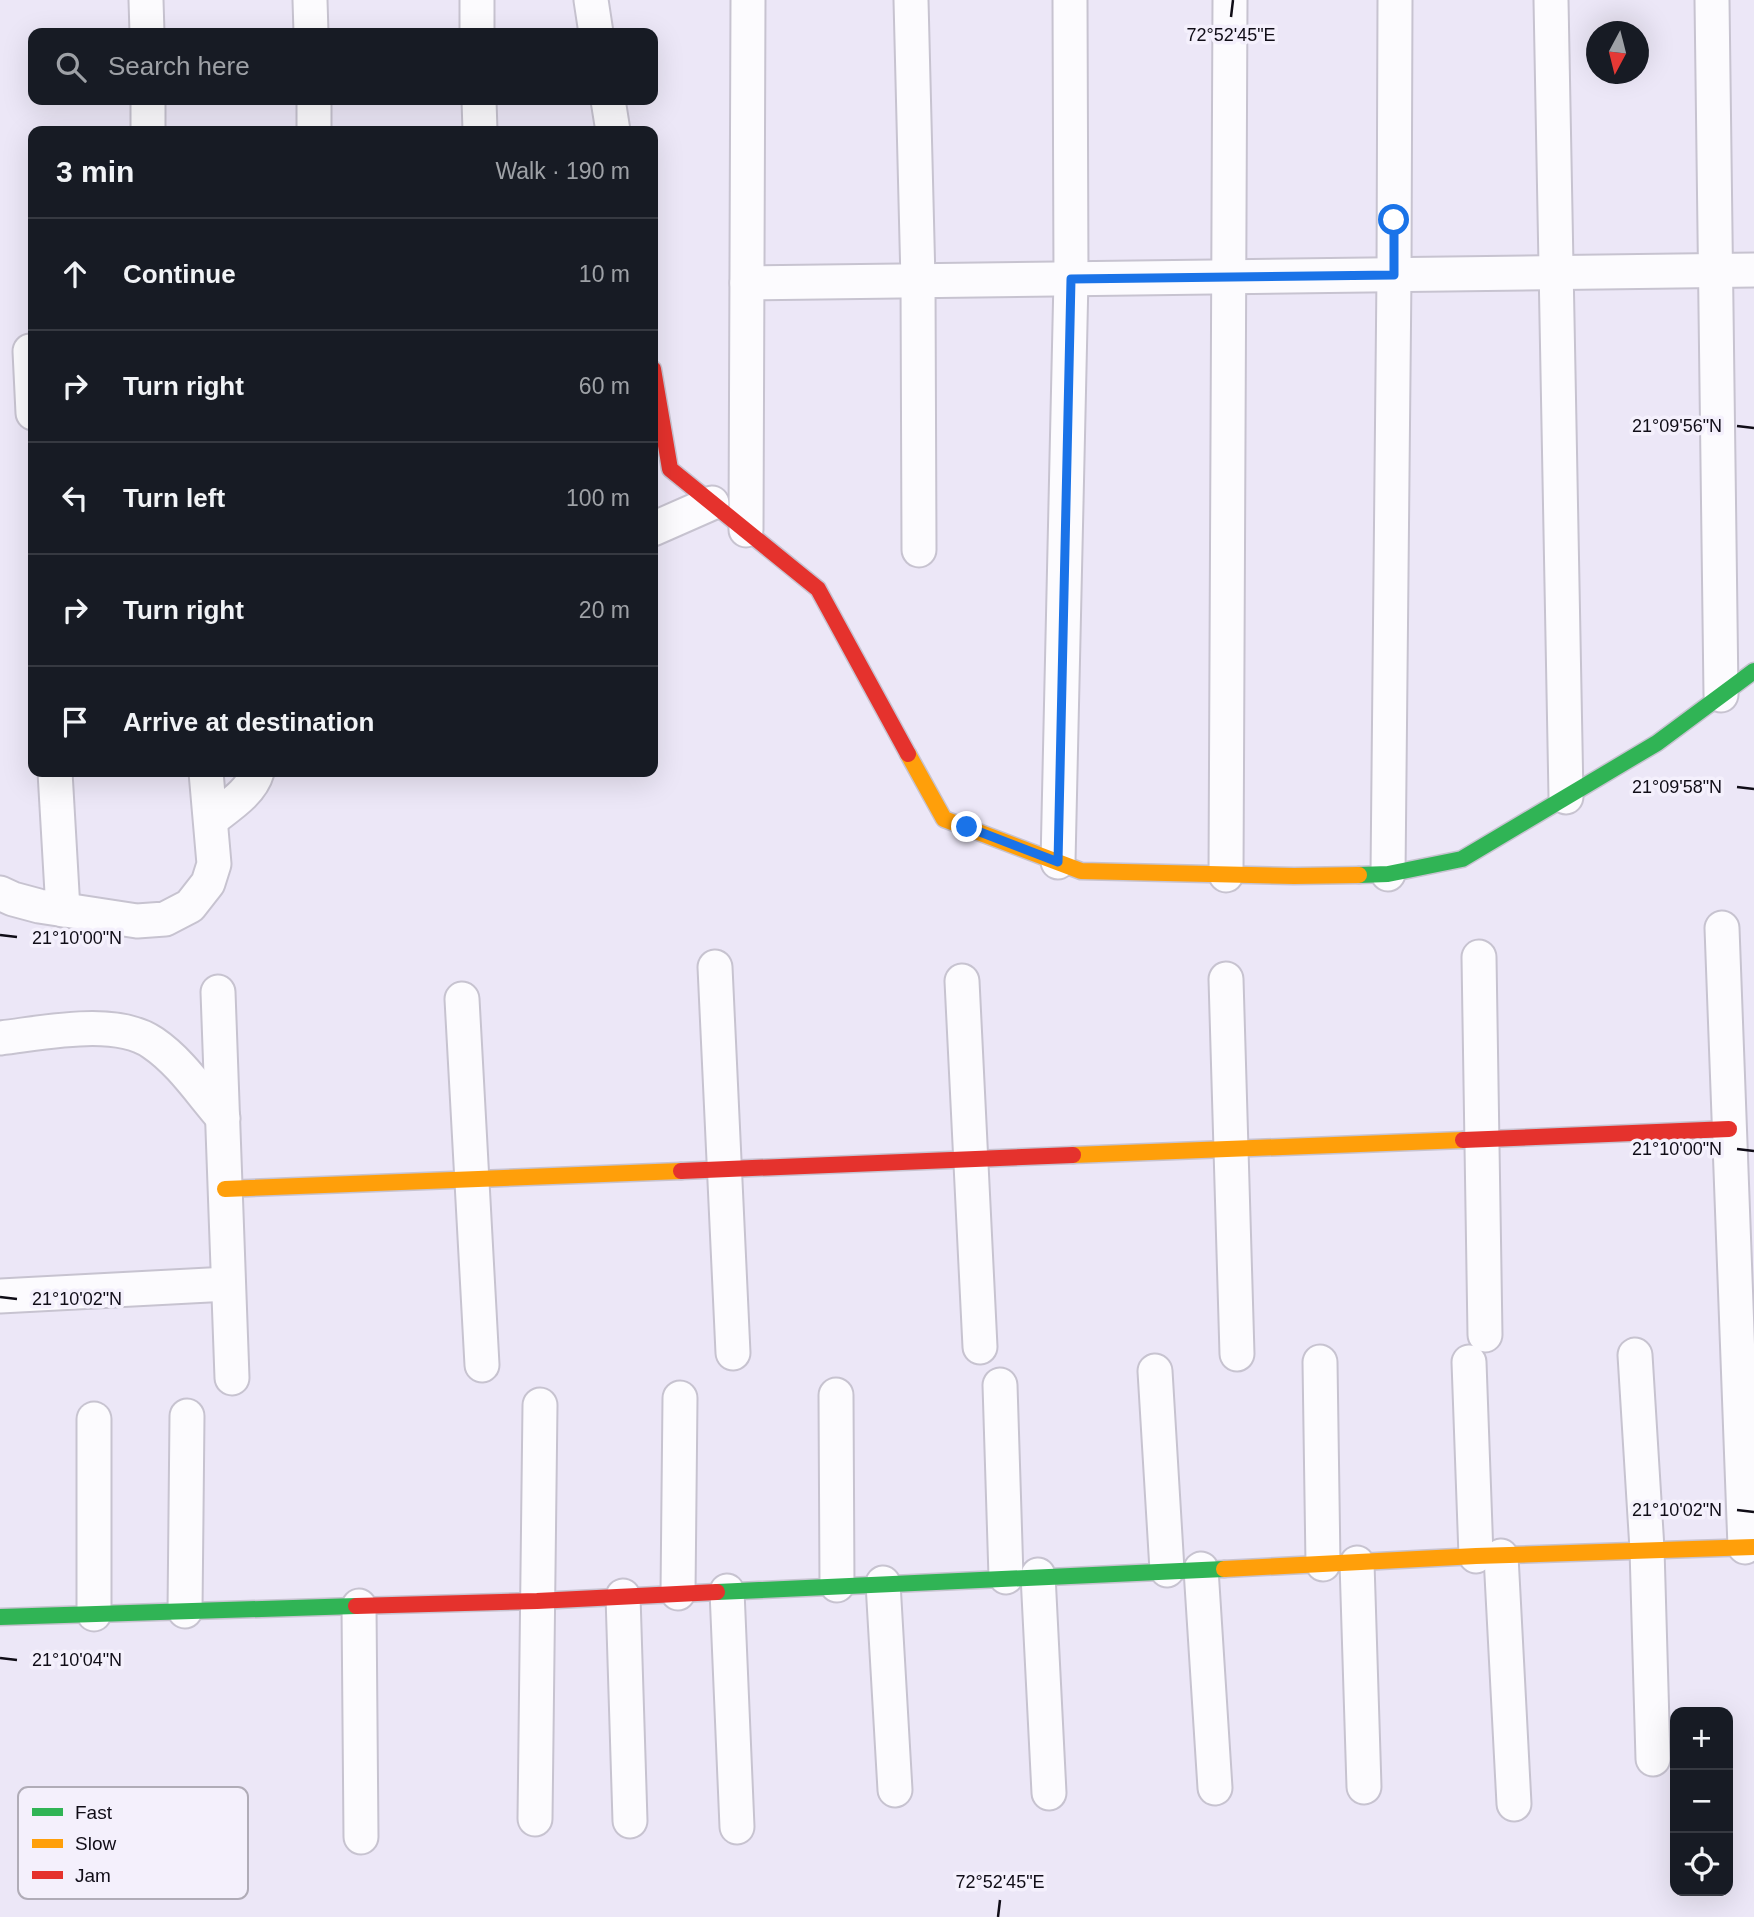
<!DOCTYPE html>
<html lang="en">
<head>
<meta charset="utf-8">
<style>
	:root { --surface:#171b24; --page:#242831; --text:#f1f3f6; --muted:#9ea1a6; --line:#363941 }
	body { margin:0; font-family:Helvetica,sans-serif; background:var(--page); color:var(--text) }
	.controls { position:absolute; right:21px; bottom:21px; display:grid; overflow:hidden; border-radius:14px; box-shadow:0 7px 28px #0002 }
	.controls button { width:63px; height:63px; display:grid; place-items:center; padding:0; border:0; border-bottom:2px solid var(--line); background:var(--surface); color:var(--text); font:35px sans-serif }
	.compass { position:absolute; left:1586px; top:21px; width:63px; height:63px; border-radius:50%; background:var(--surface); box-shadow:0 7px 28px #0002; rotate:187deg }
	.stop { position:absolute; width:21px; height:21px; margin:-16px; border:5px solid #1a73e8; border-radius:50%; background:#fff }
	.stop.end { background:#1a73e8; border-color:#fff; box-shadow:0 2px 7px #0008 }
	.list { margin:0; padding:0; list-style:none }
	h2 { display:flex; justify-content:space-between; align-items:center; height:91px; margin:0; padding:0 28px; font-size:30px }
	h2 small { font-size:23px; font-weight:400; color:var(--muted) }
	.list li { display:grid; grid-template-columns:46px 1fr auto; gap:21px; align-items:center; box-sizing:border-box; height:112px; padding:0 28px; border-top:2px solid var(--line) }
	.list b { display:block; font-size:26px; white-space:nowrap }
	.list em { font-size:23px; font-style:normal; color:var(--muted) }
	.icon { flex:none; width:38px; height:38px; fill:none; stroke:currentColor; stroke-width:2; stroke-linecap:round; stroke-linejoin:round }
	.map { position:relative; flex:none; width:1754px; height:1917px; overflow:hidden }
	.search { position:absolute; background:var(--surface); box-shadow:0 7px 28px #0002; left:28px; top:28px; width:630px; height:77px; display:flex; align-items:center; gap:18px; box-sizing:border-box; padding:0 24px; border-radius:14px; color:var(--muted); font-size:26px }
	.panel { position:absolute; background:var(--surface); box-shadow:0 7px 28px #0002; left:28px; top:126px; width:630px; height:651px; border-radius:14px }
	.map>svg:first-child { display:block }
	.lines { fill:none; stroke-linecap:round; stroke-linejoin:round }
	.street-casing { stroke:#c7c3d0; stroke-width:37 }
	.fast-casing { stroke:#c7c3d0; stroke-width:19 }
	.slow-casing { stroke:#c7c3d0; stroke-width:19 }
	.jam-casing { stroke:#c7c3d0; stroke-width:19 }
	.street { stroke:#fcfbfe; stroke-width:33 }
	.fast { stroke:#30b455; stroke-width:16 }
	.slow { stroke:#ff9f0a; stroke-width:16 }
	.jam { stroke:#e5322d; stroke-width:16 }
	.route { stroke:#1a73e8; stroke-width:9 }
	.ticks { fill:none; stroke:#100d17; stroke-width:2.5 }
	.key { fill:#f4f0fc; stroke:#b0acb7; stroke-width:2 }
	.key-label { font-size:19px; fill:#100d17 }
	.ticks-label { font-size:18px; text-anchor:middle; fill:#100d17; stroke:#f4f0fc; stroke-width:7; stroke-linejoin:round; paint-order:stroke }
</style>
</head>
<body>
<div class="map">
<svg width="1754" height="1917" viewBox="0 0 1754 1917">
	<rect width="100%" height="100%" fill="#ece7f7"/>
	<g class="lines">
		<g class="street-casing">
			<g id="street">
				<polyline points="146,0 147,33"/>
				<polyline points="310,0 311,33"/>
				<polyline points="477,0 477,33"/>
				<polyline points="591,0 596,33"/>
				<polyline points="911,0 918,281 919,550"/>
				<polyline points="1551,0 1566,797"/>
				<polyline points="1712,0 1721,695"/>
				<polyline points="148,100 148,131"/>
				<polyline points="314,100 314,131"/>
				<polyline points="479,100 480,131"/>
				<polyline points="608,100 613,131"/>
				<polyline points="747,283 1754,270"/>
				<polyline points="30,351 33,413"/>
				<polyline points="653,529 712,503"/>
				<polyline points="746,530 748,0"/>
				<polyline points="55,772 63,910"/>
				<path d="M211 820C227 807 251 793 257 772"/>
				<polyline points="1058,862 1071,279 1070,0"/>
				<polyline points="1388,874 1394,275 1395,0"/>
				<polyline points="1226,875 1230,0"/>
				<polyline points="0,893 13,899 39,906 137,921 165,919 190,906 208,883 214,864 206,772"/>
				<polyline points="1722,928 1745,1547"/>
				<polyline points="1479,957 1485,1335"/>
				<polyline points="715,967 733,1353"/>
				<polyline points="1226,979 1237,1354"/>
				<polyline points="962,981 980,1347"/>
				<polyline points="218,992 232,1378"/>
				<polyline points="462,999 482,1365"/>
				<path d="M0 1038C44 1033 116 1017 153 1043 181 1062 201 1093 223 1118"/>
				<polyline points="0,1296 228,1284"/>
				<polyline points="1635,1355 1647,1549 1653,1759"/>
				<polyline points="1320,1362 1323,1564"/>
				<polyline points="1469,1362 1476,1556"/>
				<polyline points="1155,1371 1167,1570"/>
				<polyline points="1000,1385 1006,1577"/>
				<polyline points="836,1395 837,1585"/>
				<polyline points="94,1419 94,1614"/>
				<polyline points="1501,1556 1514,1804"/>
				<polyline points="1357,1563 1364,1787"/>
				<polyline points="1201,1569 1215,1788"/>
				<polyline points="1038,1575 1049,1793"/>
				<polyline points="883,1583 895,1790"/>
				<polyline points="727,1591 737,1827"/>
				<polyline points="678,1593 680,1398"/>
				<polyline points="623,1596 630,1821"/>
				<polyline points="359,1606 361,1837"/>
				<polyline points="185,1611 187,1416"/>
				<polyline points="535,1819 540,1405"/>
			</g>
		</g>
		<g class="fast-casing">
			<g id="fast">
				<polyline points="1359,875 1388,874 1462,859 1657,743 1754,671"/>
				<polyline points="717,1592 1224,1569"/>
				<polyline points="0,1617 356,1606"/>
			</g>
		</g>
		<g class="slow-casing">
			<g id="slow">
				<polyline points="908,754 944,819 1081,871 1294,876 1359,875"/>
				<polyline points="1073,1155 1463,1140"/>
				<polyline points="225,1189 681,1171"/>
				<polyline points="1224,1569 1476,1556 1754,1547"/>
			</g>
		</g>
		<g class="jam-casing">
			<g id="jam">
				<polyline points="653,369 670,469 818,589 908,754"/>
				<polyline points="1463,1140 1729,1129"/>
				<polyline points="681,1171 1073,1155"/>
				<polyline points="356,1606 537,1601 717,1592"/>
			</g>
		</g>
		<use href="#street" class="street"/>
		<use href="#fast" class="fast"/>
		<use href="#slow" class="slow"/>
		<use href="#jam" class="jam"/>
	</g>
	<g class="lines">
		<polyline class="route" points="967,827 1058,862 1071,279 1394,275 1394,220"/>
	</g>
	<path class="ticks" d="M1231 17 1233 0M1737 426 1754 428M1737 787 1754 789M0 935 17 937M1737 1149 1754 1151M0 1297 17 1299M1737 1510 1754 1512M0 1658 17 1660M998 1917 1000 1900"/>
	<rect x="18" y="1787" width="230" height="112" rx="10" class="key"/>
	<rect x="32" y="1808" width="31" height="8" fill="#30b455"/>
	<rect x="32" y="1839" width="31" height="9" fill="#ff9f0a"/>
	<rect x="32" y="1871" width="31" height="8" fill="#e5322d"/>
	<g class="key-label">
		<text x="75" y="1819">Fast</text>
		<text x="75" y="1850">Slow</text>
		<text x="75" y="1882">Jam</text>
	</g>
	<g class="ticks-label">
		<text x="1231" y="41">72°52'45"E</text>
		<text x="1677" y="432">21°09'56"N</text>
		<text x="1677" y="793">21°09'58"N</text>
		<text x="77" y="944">21°10'00"N</text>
		<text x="1677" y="1155">21°10'00"N</text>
		<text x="77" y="1305">21°10'02"N</text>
		<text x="1677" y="1516">21°10'02"N</text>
		<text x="77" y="1666">21°10'04"N</text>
		<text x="1000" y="1888">72°52'45"E</text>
	</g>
</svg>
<div class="controls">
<button>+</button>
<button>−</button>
<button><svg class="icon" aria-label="locate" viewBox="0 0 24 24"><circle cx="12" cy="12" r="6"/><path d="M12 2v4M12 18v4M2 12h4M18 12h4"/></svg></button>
</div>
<svg class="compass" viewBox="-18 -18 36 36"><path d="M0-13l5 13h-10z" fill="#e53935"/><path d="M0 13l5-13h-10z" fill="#9ea1a6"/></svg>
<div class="stop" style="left:1394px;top:220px"></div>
<div class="stop end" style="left:967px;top:827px"></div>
<div class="search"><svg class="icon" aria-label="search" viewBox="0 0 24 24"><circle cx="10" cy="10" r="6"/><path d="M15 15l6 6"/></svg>Search here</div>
<section class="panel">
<h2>3 min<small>Walk · 190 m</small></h2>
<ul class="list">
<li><svg class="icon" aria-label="ahead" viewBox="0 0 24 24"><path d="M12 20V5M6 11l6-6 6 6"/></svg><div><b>Continue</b></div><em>10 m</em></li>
<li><svg class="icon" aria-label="right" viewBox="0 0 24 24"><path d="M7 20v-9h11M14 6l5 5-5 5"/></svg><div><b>Turn right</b></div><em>60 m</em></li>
<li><svg class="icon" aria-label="left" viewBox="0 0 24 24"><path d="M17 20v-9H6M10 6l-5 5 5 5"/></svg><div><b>Turn left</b></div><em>100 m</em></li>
<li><svg class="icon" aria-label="right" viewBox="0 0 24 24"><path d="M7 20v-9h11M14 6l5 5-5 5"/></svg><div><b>Turn right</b></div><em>20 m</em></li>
<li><svg class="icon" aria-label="arrive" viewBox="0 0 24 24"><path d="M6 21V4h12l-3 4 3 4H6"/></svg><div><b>Arrive at destination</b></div></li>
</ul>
</section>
</div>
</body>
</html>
